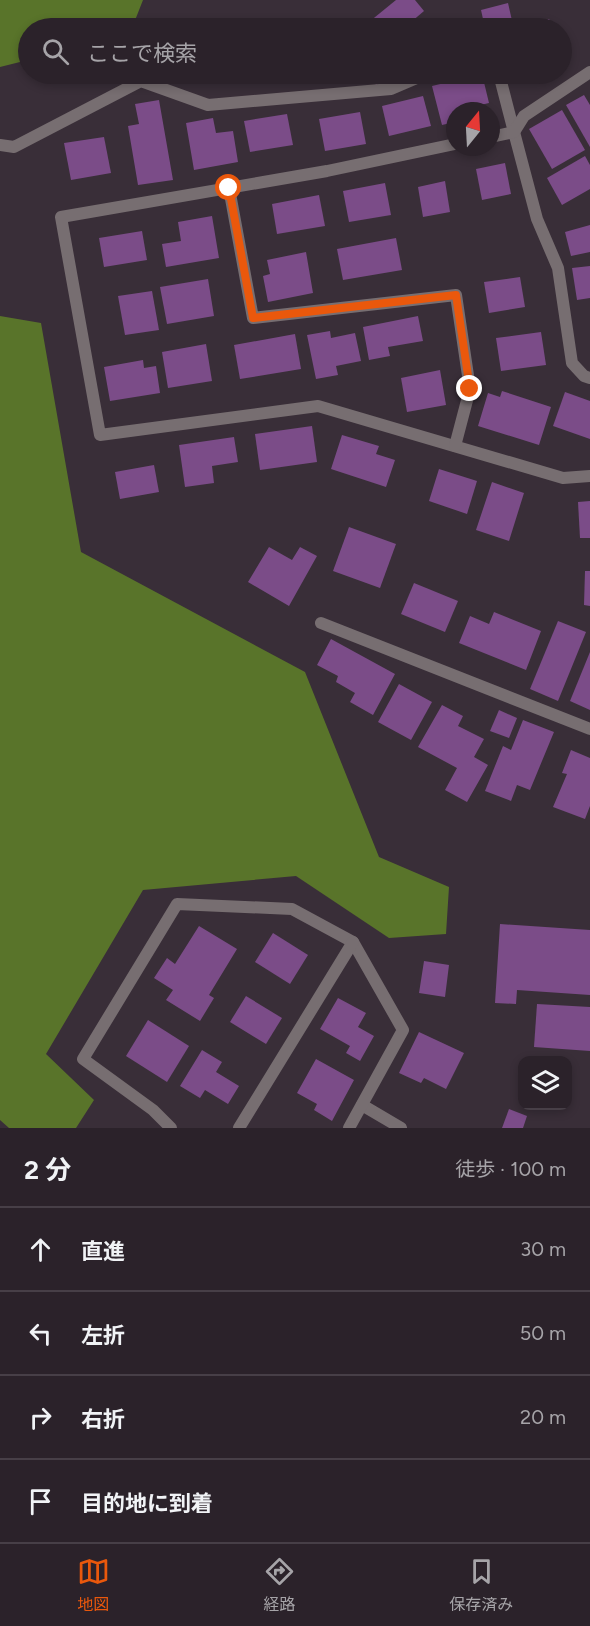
<!DOCTYPE html>
<html lang="ja">
<head>
<meta charset="utf-8">
<style>
	:root { --surface:#2b222a; --page:#372f36; --text:#f1f3f6; --muted:#a6a4a8; --line:#473f47; --accent:#ea580c }
	body { margin:0; font-family:Figtree,"Noto Sans JP",sans-serif; background:var(--page); color:var(--text) }
	.controls { position:absolute; right:18px; bottom:18px; display:grid; overflow:hidden; border-radius:12px; box-shadow:0 3px 9px #0003 }
	.controls button { width:54px; height:54px; display:grid; place-items:center; padding:0; border:0; border-bottom:2px solid var(--line); background:var(--surface); color:var(--text); font:30px sans-serif }
	.compass { position:absolute; left:446px; top:102px; width:54px; height:54px; border-radius:50%; background:var(--surface); box-shadow:0 3px 9px #0003; rotate:18deg }
	.stop { position:absolute; width:18px; height:18px; margin:-14px; border:4px solid #ea580c; border-radius:50%; background:#fff }
	.stop.end { background:#ea580c; border-color:#fff; box-shadow:0 2px 6px #0008 }
	.list { margin:0; padding:0; list-style:none }
	h2 { display:flex; justify-content:space-between; align-items:center; height:78px; margin:0; padding:0 24px; font-size:26px }
	h2 small { font-size:20px; font-weight:400; color:var(--muted) }
	.list li { display:grid; grid-template-columns:39px 1fr auto; gap:18px; align-items:center; box-sizing:border-box; height:84px; padding:0 24px; border-top:2px solid var(--line) }
	.list b { display:block; font-size:22px; white-space:nowrap }
	.list em { font-size:20px; font-style:normal; color:var(--muted) }
	.icon { flex:none; width:33px; height:33px; fill:none; stroke:currentColor; stroke-width:2; stroke-linecap:round; stroke-linejoin:round }
	.map { position:relative; flex:none; width:590px; height:1128px; overflow:hidden }
	.search { position:absolute; background:var(--surface); box-shadow:0 3px 9px #0003; left:18px; right:18px; top:18px; height:66px; display:flex; align-items:center; gap:15px; box-sizing:border-box; padding:0 21px; border-radius:33px; color:var(--muted); font-size:22px }
	.sheet { height:414px; background:var(--surface) }
	nav { display:flex; justify-content:space-around; align-items:center; box-sizing:border-box; height:84px; border-top:2px solid var(--line); background:var(--surface); font-size:16px; color:var(--muted) }
	nav a { display:grid; justify-items:center; gap:3px }
	nav .on { color:var(--accent) }
	.map>svg:first-child { display:block }
	.forest { fill:#59742a }
	.building { fill:#7b4c88 }
	.lines { fill:none; stroke-linecap:round; stroke-linejoin:round }
	.service { stroke:#776e71; stroke-width:12 }
	.minor { stroke:#776e71; stroke-width:12 }
	.route { stroke:#ea580c; stroke-width:8 }
</style>
</head>
<body>
<div class="map">
<svg width="590" height="1128" viewBox="0 0 590 1128">
	<rect width="100%" height="100%" fill="#392e38"/>
	<g class="forest">
		<polygon points="0,0 143,0 132,28 28,28 28,60 0,67"/>
		<polygon points="0,316 41,323 81,552 305,672 379,857 449,887 446,934 389,938 296,876 143,890 46,1054 94,1100 76,1128 9,1128 0,1120"/>
	</g>
	<g class="building">
		<polygon points="396,0 415,0 424,11 404,28 375,28 369,22"/>
		<polygon points="508,3 513,25 501,28 485,28 481,10"/>
		<polygon points="549,19 554,28 537,28 535,26"/>
		<polygon points="370,74 398,74 376,85"/>
		<polygon points="482,74 489,103 455,111 455,122 442,125 432,86"/>
		<polygon points="584,95 590,105 590,147 566,105"/>
		<polygon points="423,96 431,126 389,136 382,106"/>
		<polygon points="159,100 173,180 138,185 128,126 139,124 135,104"/>
		<polygon points="562,110 585,150 552,169 529,129"/>
		<polygon points="360,112 366,144 325,151 319,119"/>
		<polygon points="287,114 293,145 250,152 244,121"/>
		<polygon points="213,118 216,133 233,131 238,162 194,170 186,123"/>
		<polygon points="104,137 111,173 71,180 64,143"/>
		<polygon points="585,156 590,165 590,189 562,205 547,178"/>
		<polygon points="505,163 511,194 482,200 476,169"/>
		<polygon points="445,181 450,212 423,217 418,187"/>
		<polygon points="385,183 391,215 349,222 343,191"/>
		<polygon points="319,195 325,226 277,234 272,204"/>
		<polygon points="212,216 219,258 166,267 162,244 181,241 178,222"/>
		<polygon points="590,225 590,252 571,256 565,232"/>
		<polygon points="142,231 147,260 104,267 99,238"/>
		<polygon points="396,238 402,270 343,280 337,249"/>
		<polygon points="306,252 313,293 268,302 263,276 270,274 267,260"/>
		<polygon points="590,266 590,298 577,300 572,268"/>
		<polygon points="520,277 525,307 489,313 484,282"/>
		<polygon points="208,279 214,316 167,324 160,287"/>
		<polygon points="152,291 159,330 125,335 118,296"/>
		<polygon points="418,316 423,341 388,347 390,356 369,360 363,327"/>
		<polygon points="330,331 331,338 355,333 361,361 336,366 338,375 316,379 307,335"/>
		<polygon points="541,332 546,365 501,371 496,338"/>
		<polygon points="295,334 301,369 240,379 234,345"/>
		<polygon points="206,344 212,381 168,388 162,352"/>
		<polygon points="143,360 144,368 156,366 160,393 110,401 104,367"/>
		<polygon points="440,370 446,405 407,412 401,378"/>
		<polygon points="502,391 551,407 539,445 478,426 488,393 500,397"/>
		<polygon points="565,392 590,401 590,439 553,426"/>
		<polygon points="312,426 317,462 260,470 255,434"/>
		<polygon points="342,435 379,446 376,454 395,460 386,487 331,469"/>
		<polygon points="234,437 238,462 212,466 214,483 185,487 179,445"/>
		<polygon points="154,465 159,492 120,499 115,472"/>
		<polygon points="439,469 477,481 467,514 429,501"/>
		<polygon points="492,482 524,493 509,541 476,530"/>
		<polygon points="590,501 590,538 580,538 578,502"/>
		<polygon points="349,527 396,544 380,588 333,571"/>
		<polygon points="269,547 292,560 300,547 317,556 289,606 248,582"/>
		<polygon points="585,571 590,571 590,606 584,605"/>
		<polygon points="414,583 458,601 445,632 401,614"/>
		<polygon points="494,612 541,631 526,670 459,643 470,616 489,624"/>
		<polygon points="558,621 586,632 558,701 530,689"/>
		<polygon points="331,639 395,674 373,715 350,702 355,693 336,682 338,676 317,665"/>
		<polygon points="590,652 590,710 570,701"/>
		<polygon points="399,684 432,702 411,740 378,722"/>
		<polygon points="442,705 463,716 458,726 484,739 474,757 488,765 467,802 445,790 457,768 418,747"/>
		<polygon points="499,710 517,718 509,738 490,731"/>
		<polygon points="523,720 554,732 530,790 517,785 511,801 485,791 503,746 511,750"/>
		<polygon points="571,750 590,758 590,806 585,819 553,807 567,774 562,773"/>
		<polygon points="500,924 590,930 590,995 517,990 516,1004 495,1003"/>
		<polygon points="199,926 237,949 209,995 214,998 200,1021 166,1000 173,990 154,978 167,958 175,964"/>
		<polygon points="273,933 308,955 290,984 255,962"/>
		<polygon points="424,961 449,965 445,997 419,993"/>
		<polygon points="246,996 282,1018 266,1044 230,1022"/>
		<polygon points="338,998 366,1013 358,1027 374,1036 360,1061 346,1053 350,1046 320,1029"/>
		<polygon points="537,1004 590,1007 590,1051 534,1047"/>
		<polygon points="148,1020 189,1046 167,1082 126,1056"/>
		<polygon points="419,1032 464,1053 446,1089 424,1078 421,1083 399,1073"/>
		<polygon points="202,1050 222,1062 216,1072 239,1086 228,1104 205,1090 200,1098 180,1086"/>
		<polygon points="316,1059 354,1080 332,1121 314,1110 317,1104 297,1093"/>
		<polygon points="509,1109 527,1116 523,1128 502,1128"/>
	</g>
	<g class="lines">
		<g class="service">
			<polyline points="499,74 514,132"/>
			<polyline points="0,145 14,147 141,81 208,105 391,89 426,74"/>
		</g>
		<g class="minor">
			<polyline points="514,132 537,219 558,268 572,363 584,376 590,378"/>
			<polyline points="491,137 514,132 524,116 590,72"/>
			<polyline points="455,144 327,171 61,217 100,435 318,406 563,478 590,476"/>
			<polyline points="229,188 253,318 456,295 470,389 455,446"/>
			<polyline points="321,623 590,729"/>
			<polyline points="362,1105 401,1128"/>
			<polyline points="171,1128 153,1110 83,1059 177,904 292,909 353,942 403,1030 349,1128"/>
			<polyline points="239,1128 353,942"/>
		</g>
	</g>
	<g class="lines">
		<polyline class="route" points="229,188 253,318 456,295 470,389"/>
	</g>
</svg>
<div class="controls">
<button><svg class="icon" aria-label="layers" viewBox="0 0 24 24"><path d="M12 4l9 5-9 5-9-5zM3 14l9 5 9-5"/></svg></button>
</div>
<svg class="compass" viewBox="-18 -18 36 36"><path d="M0-13l5 13h-10z" fill="#e53935"/><path d="M0 13l5-13h-10z" fill="#a6a4a8"/></svg>
<div class="stop" style="left:229px;top:188px"></div>
<div class="stop end" style="left:470px;top:389px"></div>
<div class="search"><svg class="icon" aria-label="search" viewBox="0 0 24 24"><circle cx="10" cy="10" r="6"/><path d="M15 15l6 6"/></svg>ここで検索</div>
</div>
<section class="sheet">
<h2>2 分<small>徒歩 · 100 m</small></h2>
<ul class="list">
<li><svg class="icon" aria-label="ahead" viewBox="0 0 24 24"><path d="M12 20V5M6 11l6-6 6 6"/></svg><div><b>直進</b></div><em>30 m</em></li>
<li><svg class="icon" aria-label="left" viewBox="0 0 24 24"><path d="M17 20v-9H6M10 6l-5 5 5 5"/></svg><div><b>左折</b></div><em>50 m</em></li>
<li><svg class="icon" aria-label="right" viewBox="0 0 24 24"><path d="M7 20v-9h11M14 6l5 5-5 5"/></svg><div><b>右折</b></div><em>20 m</em></li>
<li><svg class="icon" aria-label="arrive" viewBox="0 0 24 24"><path d="M6 21V4h12l-3 4 3 4H6"/></svg><div><b>目的地に到着</b></div></li>
</ul>
</section>
<nav>
<a class="on"><svg class="icon" aria-label="map" viewBox="0 0 24 24"><path d="M3 6l6-2 6 2 6-2v14l-6 2-6-2-6 2zM9 4v14M15 6v14"/></svg>地図</a>
<a><svg class="icon" aria-label="directions" viewBox="0 0 24 24"><path d="M12 3l9 9-9 9-9-9zM9 14v-3h6M13 9l2 2-2 2"/></svg>経路</a>
<a><svg class="icon" aria-label="saved" viewBox="0 0 24 24"><path d="M7 4h10v16l-5-4-5 4z"/></svg>保存済み</a>
</nav>
</body>
</html>
